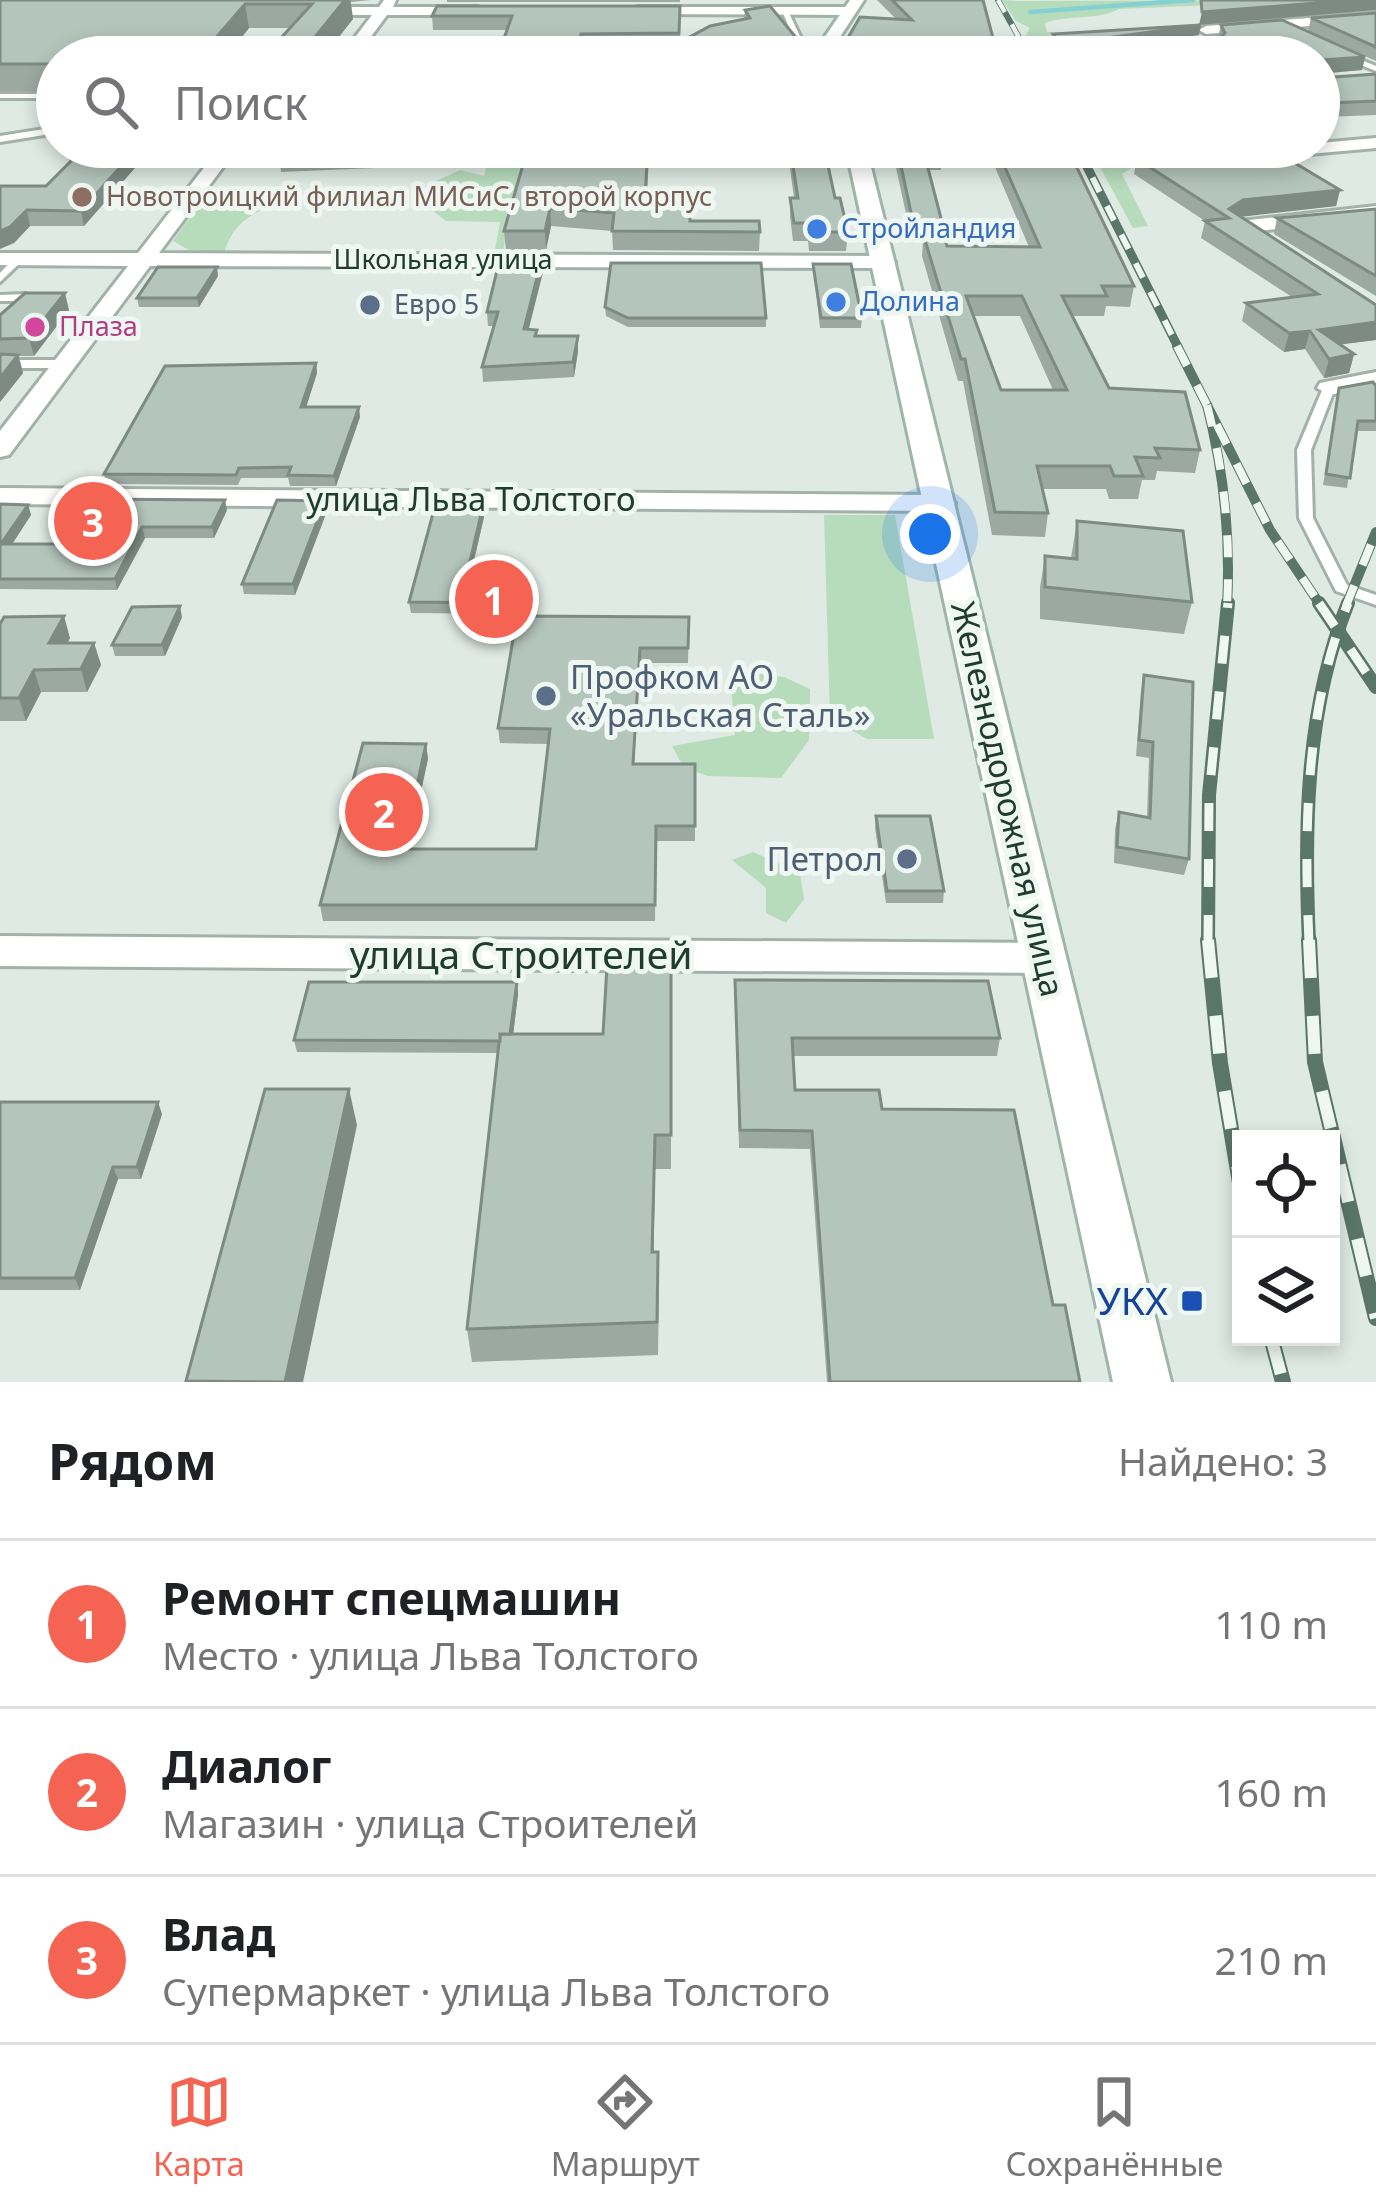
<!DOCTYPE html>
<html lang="ru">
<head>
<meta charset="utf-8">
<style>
	:root { --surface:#fff; --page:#f2f2f2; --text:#202124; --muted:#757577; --line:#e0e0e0; --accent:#f56353 }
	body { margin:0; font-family:"Noto Sans",sans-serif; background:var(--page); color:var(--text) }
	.controls { position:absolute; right:36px; bottom:36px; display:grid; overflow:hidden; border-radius:0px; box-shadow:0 6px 18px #0003 }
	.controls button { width:108px; height:108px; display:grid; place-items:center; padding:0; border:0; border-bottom:3px solid var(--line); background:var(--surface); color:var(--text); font:60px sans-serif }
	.you { position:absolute; left:930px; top:534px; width:42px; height:42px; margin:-30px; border:9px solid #fff; border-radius:50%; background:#1a73e8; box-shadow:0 0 0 18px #1a73e833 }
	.badge { display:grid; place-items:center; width:78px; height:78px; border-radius:50%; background:var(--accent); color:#fff; font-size:39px; font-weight:700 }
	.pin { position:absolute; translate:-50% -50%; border:6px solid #fff; box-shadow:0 3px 12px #0006 }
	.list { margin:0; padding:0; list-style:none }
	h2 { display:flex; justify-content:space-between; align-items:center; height:156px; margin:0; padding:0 48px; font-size:51px }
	h2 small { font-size:39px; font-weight:400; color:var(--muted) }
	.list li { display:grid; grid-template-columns:78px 1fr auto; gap:36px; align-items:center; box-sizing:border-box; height:168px; padding:0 48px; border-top:3px solid var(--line) }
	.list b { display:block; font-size:45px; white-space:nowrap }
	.list p { margin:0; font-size:39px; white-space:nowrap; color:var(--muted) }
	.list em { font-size:39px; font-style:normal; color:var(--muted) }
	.icon { flex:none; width:66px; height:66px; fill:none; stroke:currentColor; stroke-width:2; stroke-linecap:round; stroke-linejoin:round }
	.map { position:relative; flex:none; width:1376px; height:1382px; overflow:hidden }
	.search { position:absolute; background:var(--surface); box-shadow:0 6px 18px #0003; left:36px; right:36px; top:36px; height:132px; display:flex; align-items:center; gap:30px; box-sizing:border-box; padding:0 42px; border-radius:66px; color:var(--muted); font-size:45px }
	.sheet { height:660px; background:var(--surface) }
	nav { display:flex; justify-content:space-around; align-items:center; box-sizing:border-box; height:168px; border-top:3px solid var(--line); background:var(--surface); font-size:33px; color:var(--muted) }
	nav a { display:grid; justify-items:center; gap:6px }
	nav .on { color:var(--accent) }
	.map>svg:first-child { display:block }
	.green { fill:#b7dcbc }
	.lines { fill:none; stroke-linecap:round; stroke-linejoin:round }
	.stream { stroke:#85d0d1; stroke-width:4.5 }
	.lane-casing { stroke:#a2b2aa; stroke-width:6 }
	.street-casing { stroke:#a2b2aa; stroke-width:6 }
	.secondary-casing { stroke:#9eb6aa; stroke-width:6 }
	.lane { fill:#fff; fill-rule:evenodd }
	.street { fill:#fff; fill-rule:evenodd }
	.secondary { fill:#fff; fill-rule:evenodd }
	.rail-far4-casing { stroke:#5a766b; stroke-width:6 }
	.rail-far3-casing { stroke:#5a766b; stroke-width:9 }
	.rail-far2-casing { stroke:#5a766b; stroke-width:10 }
	.rail-far1-casing { stroke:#5a766b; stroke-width:14 }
	.rail-casing { stroke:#5a766b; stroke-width:16 }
	.rail-far4 { stroke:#eff7f2; stroke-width:4.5; stroke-dasharray:14; stroke-linecap:butt }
	.rail-far3 { stroke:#eff7f2; stroke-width:6; stroke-dasharray:16; stroke-linecap:butt }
	.rail-far2 { stroke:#eff7f2; stroke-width:8; stroke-dasharray:22; stroke-linecap:butt }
	.rail-far1 { stroke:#eff7f2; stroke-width:9; stroke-dasharray:28; stroke-linecap:butt }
	.rail { stroke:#eff7f2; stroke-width:12; stroke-dasharray:38; stroke-linecap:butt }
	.wall { fill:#9ba9a2; fill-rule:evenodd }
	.shaded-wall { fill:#7e8a84 }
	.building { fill:#b4c5bc; stroke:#7e8a84; stroke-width:3; fill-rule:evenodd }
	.education-dot { fill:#8d6e63; stroke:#eff7f2; stroke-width:4.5 }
	.shop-dot { fill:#3f7fe0; stroke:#eff7f2; stroke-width:4.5 }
	.service-dot { fill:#5c6f8a; stroke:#eff7f2; stroke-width:4.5 }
	.hotel-dot { fill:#d1479c; stroke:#eff7f2; stroke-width:4.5 }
	.transit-dot { fill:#1a4fb4; stroke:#eff7f2; stroke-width:4.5 }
	.labels { text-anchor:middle; stroke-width:10; stroke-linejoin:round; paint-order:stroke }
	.far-education-label { font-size:27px; fill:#785e54; stroke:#eff7f2; text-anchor:start }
	.far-shop-label { font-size:27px; fill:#366cbe; stroke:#eff7f2; text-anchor:start }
	.far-street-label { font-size:27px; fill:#203b2f; stroke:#eff7f2 }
	.far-service-label { font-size:27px; fill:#4e5e75; stroke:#eff7f2; text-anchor:start }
	.far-hotel-label { font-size:27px; fill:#b23c85; stroke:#eff7f2; text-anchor:start }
	.street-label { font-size:33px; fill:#203b2f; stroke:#eff7f2 }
	.service-label { font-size:33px; fill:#4e5e75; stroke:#eff7f2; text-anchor:start }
	.near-street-label { font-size:39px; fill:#203b2f; stroke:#eff7f2 }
	.near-transit-label { font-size:39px; fill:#164399; stroke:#eff7f2; text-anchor:end }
</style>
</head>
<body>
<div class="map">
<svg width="1376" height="1382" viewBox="0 0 1376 1382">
	<rect width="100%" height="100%" fill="#dfeae4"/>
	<g class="green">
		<path d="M1002 0 1019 1 1332 0 1119 9C1096 21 1070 14 1045 23L1047 32 1093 36 1045 41 1054 57H1035L1024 38 1030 28 1016 21Z"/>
		<polygon points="524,147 503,251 499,252 495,249 500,222 446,221 433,211 438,197 423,187 460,170 484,176 492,148 377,149"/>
		<polygon points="1089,147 1125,147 1133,167 1122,174 1148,226 1133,228"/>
		<path d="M243 191 279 201C250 216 234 221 224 253H194L173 241 204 197Z"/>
		<polygon points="824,515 895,515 934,739 867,739 830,718"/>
		<polygon points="748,673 784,677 810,689 809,740 781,778 708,776 684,768 672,746 735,735 731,685"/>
		<polygon points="753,852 800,873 804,899 786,923 766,913 766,888 732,860"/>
	</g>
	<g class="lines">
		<polyline class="stream" points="1030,12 1193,0"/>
		<g class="lane-casing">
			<g id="lane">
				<polygon points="785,9 788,11 810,57 802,57 782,11"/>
				<polygon points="1344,53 1376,66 1376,71 1341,57"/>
				<rect x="0" y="94" width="57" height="4"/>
				<polygon points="57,127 57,133 0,142 0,136"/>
				<polygon points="15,257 24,259 0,282 0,273"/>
				<polygon points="26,294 31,297 4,330 0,331 0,321 17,301 0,301 0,295"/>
				<polygon points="0,360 64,360 70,364 64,368 0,368"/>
				<polygon points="1329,384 1335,388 1311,450 1313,518 1347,585 1376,595 1376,605 1336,591 1299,518 1297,450 1323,388"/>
			</g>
		</g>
		<g class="street-casing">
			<g id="street">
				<polygon points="384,0 396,0 393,7 478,7 485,11 478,15 387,15 356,57 340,57 372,15 308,15 301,11 308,7 379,7"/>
				<polygon points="638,7 847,7 854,11 847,15 633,14"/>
				<polygon points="1376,13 1376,21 1206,34 1199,30 1206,26"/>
				<polygon points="1376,138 1376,148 1187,165 1178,160 1187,155 1319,147 1319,143"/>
				<polygon points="220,147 238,147 159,253 885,256 895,262 885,268 150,266 9,455 0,457 0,431 128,266 0,265 0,253 138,253"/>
				<polygon points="1376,206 1376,218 1240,233 1230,227 1240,221"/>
				<polygon points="1376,372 1376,386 1329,395 1317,388 1320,383"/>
				<polygon points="0,488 941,495 955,503 941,511 0,504"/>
				<polygon points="0,936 1043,943 1057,947 1063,958 1057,969 1043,973 0,966"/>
			</g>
		</g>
		<g class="secondary-casing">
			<g id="secondary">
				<polygon points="850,0 864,0 827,57 811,57"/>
				<polygon points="846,147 866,147 1171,1382 1113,1382"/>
			</g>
		</g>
		<use href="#lane" class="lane"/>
		<use href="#street" class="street"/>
		<use href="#secondary" class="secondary"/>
		<g class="rail-far4-casing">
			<g id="rail-far4">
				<polyline points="998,0 1030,57"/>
				<polyline points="1077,147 1079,152"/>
			</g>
		</g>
		<g class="rail-far3-casing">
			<polyline id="rail-far3" points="1078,149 1179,349"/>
		</g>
		<g class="rail-far2-casing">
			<g id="rail-far2">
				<polyline points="1177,346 1270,530 1321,606"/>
				<path d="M1207 405C1224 472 1231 536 1227 606"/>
				<polyline points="1346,606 1376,532"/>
			</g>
		</g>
		<g class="rail-far1-casing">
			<g id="rail-far1">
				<polyline points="1319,603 1376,687"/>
				<polyline points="1208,943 1209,795 1228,603"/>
				<path d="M1309 943C1304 829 1305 710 1348 603"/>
			</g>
		</g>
		<g class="rail-casing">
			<g id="rail">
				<polyline points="1208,940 1220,1063 1241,1189"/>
				<polyline points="1309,940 1315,1062 1376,1318"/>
				<polyline points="1271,1337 1283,1382"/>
			</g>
		</g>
		<use href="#rail-far4" class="rail-far4"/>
		<use href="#rail-far3" class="rail-far3"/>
		<use href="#rail-far2" class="rail-far2"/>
		<use href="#rail-far1" class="rail-far1"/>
		<use href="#rail" class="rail"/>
	</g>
	<g class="wall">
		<polygon points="0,0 371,0 351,2 353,19 323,57 269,57 268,52 290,28 249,28 226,57 57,57 57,91 0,91"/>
		<rect x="447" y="0" width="233" height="2"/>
		<polygon points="877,0 983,0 998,57 671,47 582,48 581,56 498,57 507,30 433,30 432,16 680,6 680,43 744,19 745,10 803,46 846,41 896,19"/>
		<polygon points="1376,13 1376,61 1308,31 1311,18"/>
		<polygon points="1221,25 1365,57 1362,70 1320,73 1319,78 1376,74 1376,115 1326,117 1319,113 1319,57 1167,56 1169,43 1218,37"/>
		<polygon points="1053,34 1199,35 1091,51 1126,51 1168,45 1166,57 1061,57 1052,44"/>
		<polygon points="62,147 140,147 138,149 141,161 84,226 30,226 14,243 0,186 46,186 70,162"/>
		<polygon points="278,147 431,147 422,166 281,172"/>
		<polygon points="528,147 824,147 835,198 848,232 846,251 809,251 808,241 793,241 790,216 790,198 794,198 788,154 649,153 647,198 690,221 760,232 759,251 613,250 612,231 551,226 546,250 506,250 504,231"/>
		<path d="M894 147H1067L1134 286 1130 307 1106 306 1104 316H1072L1109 388 1200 450 1195 473 1157 471 1155 480H1142L1138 499H1109L1106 489H1042L1048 513 1045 537 992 535 963 381H958L922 256 923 241H912L893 154ZM942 152 989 153 1029 247 947 246 941 231 942 222 928 170H941ZM974 316H1020L1053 390H1001Z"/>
		<polygon points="1137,159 1235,161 1340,190 1336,206 1241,216 1376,305 1376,340 1340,344 1354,354 1349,373 1324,378 1305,349 1284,352 1242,321 1246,303 1292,297 1201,238 1205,221 1134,174"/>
		<polygon points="1376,209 1376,296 1274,234 1277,218"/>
		<polygon points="813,264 862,318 861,328 820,328"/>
		<polygon points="543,272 528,329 537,336 578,336 578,351 574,377 483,382 482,367 494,326 488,326 487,312"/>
		<polygon points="218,276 199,307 139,307 137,298"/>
		<polygon points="605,307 766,318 766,327 628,327 606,316"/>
		<polygon points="69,310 34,356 19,356 23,373 0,402 0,315"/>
		<polygon points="316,363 317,373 306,407 360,417 336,486 290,486 288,478 241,478 238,485 106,484 104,474"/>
		<polygon points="1376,386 1376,431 1356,431 1347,488 1323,485 1339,388"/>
		<polygon points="325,501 327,511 295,595 244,594 242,584"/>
		<polygon points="0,504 28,505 31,515 12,544 59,544 227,510 214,538 145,538 117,590 0,589"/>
		<polygon points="484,517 471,574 516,585 511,614 411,613 409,602"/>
		<polygon points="1077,521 1192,602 1184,634 1040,619 1040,587 1045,556 1071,558"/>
		<polygon points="182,617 165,656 115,656 112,645"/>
		<polygon points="689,617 688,663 640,663 634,764 695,764 695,841 656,841 655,921 323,921 320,905 426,744 428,759 408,849 536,849 548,744 500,743 498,728"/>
		<polygon points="0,624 70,638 67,643 94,643 101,665 87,692 41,692 26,721 0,721"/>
		<polygon points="1144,675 1189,859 1184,875 1114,863 1115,829 1119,812 1147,817 1149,758 1136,756 1141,691"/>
		<polygon points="876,816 944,891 943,903 886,903 875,828"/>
		<polygon points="671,965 671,1169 655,1169 653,1252 659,1286 658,1355 472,1362 467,1329 498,1053 297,1052 294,1040 517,982 518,994 513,1034 603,1034"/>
		<polygon points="735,980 1000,1038 997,1056 793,1056 795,1090 882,1109 1053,1305 1080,1382 827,1382 810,1149 739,1148"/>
		<polygon points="0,1102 162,1114 141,1179 118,1179 80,1290 0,1290"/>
	</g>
	<g class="shaded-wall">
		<polygon points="345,0 350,0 353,19 323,57 302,57 302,53"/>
		<polygon points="1354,0 1376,0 1376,10 1199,25 1202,12"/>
		<polygon points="245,4 249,28 226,57 216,57 214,40"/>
		<polygon points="1201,25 1199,35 1076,53 1074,46 1078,42"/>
		<polygon points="198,40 201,57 183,57"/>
		<polygon points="1365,57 1362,70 1319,74 1322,60"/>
		<polygon points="124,147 140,147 138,149 141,161 84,226 81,211"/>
		<polygon points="420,147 431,147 422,166"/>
		<polygon points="1340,190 1336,206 1240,217 1229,209 1243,200"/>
		<polygon points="550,208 551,226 546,250 545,231"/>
		<polygon points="27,210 30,226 14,243 0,249 0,231"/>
		<polygon points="542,258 543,272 525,344 524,329"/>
		<polygon points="217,267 218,276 199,307 197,298"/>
		<polygon points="65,293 69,310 34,356 29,338"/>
		<polygon points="1376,322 1376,340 1321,347 1319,330"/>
		<polygon points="1310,331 1305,349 1284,352 1289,333"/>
		<polygon points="578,336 578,351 574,377 573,362"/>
		<polygon points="1354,354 1349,373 1324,378 1329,359"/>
		<polygon points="18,355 23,373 0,402 0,378"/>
		<polygon points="316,363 317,373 303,417 301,407"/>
		<polygon points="359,407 360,417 336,486 334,476"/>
		<polygon points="225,500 227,510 214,538 212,527"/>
		<polygon points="325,501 327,511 295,595 293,584"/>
		<polygon points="28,505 31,515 5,555 1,544"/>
		<polygon points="483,506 484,517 468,585 467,574"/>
		<polygon points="142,527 145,538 117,590 115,579"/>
		<polygon points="515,574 516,585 511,614 510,603"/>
		<polygon points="180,606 182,617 165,656 162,645"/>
		<polygon points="64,616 70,638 55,666 49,643"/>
		<polygon points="94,643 101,665 87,692 81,669"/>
		<polygon points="34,670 41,692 26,721 19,698"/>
		<polygon points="426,744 428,759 405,865 403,849"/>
		<polygon points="517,982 518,994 511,1053 509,1041"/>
		<polygon points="349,1089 357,1125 303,1382 286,1382"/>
		<polygon points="158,1102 162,1114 141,1179 137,1167"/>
		<polygon points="655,1135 655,1169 653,1286 652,1252"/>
		<polygon points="113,1167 118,1179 80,1290 75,1278"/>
	</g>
	<g class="building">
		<polygon points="0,0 345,0 302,53 268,52 312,4 245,4 214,40 198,40 183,57 57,57 57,64 0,64"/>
		<polygon points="892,0 983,0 998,57 653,57 710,26 750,18 745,10 770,6 803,46 846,41 860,17 912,20"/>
		<polygon points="1201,0 1354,0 1202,12"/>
		<polygon points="437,6 680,6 679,33 581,34 580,41 535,41 530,55 498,55 512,16 432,16"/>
		<polygon points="1376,13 1376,47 1311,18"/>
		<polygon points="1282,20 1365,57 1322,60 1319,78 1376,74 1376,101 1329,103 1319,98 1319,57 1194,57 1169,43 1221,37 1225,33 1221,25"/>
		<polygon points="1201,25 1078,42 1074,46 1079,51 1126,51 1168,45 1161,57 1072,57 1053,34"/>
		<polygon points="362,53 408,53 406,57 360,57"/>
		<polygon points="66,147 138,147 81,211 27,210 10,227 0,231 0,186 46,186 73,159"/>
		<polygon points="528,147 648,147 645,197 689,200 690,221 759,221 760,232 612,231 614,213 550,208 545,231 504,231"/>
		<polygon points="790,147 824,147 835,198 840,198 848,232 810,232 808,223 794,223 790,198 798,198"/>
		<polygon points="897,147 941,147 943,153 924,153 942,222 913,222"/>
		<path d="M996 147H1067L1134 286H1102L1107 296H1062L1109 388 1185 392 1200 450 1155 448 1160 458 1135 457 1143 476H1114L1110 466H1037L1048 513 995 512 965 359H961L924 237 942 231 947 246 1040 247ZM966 296H1022L1067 390H1001Z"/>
		<polygon points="1220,152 1235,161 1283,156 1340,190 1243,200 1229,209 1376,305 1376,322 1319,330 1354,354 1329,359 1310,331 1289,333 1246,303 1318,294 1205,221 1229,218 1137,159"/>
		<polygon points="1376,209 1376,276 1277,218"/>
		<polygon points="500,258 542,258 524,329 537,330 535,336 578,336 573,362 482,367 498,312 487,312"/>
		<polygon points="611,263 761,263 766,318 628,318 605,307"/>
		<polygon points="813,264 851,264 862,318 821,318"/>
		<polygon points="158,267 217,267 197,298 137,298"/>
		<polygon points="25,293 65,293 29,338 0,339 0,315"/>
		<polygon points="0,354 18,355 0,378"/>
		<polygon points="316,363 301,407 359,407 334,476 288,475 291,467 239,468 236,475 104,474 165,366"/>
		<polygon points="1373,382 1376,386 1376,421 1358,421 1350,478 1326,474 1339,388"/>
		<polygon points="90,499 225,500 212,527 142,527 115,579 0,579 0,504 28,505 1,544 59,544"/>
		<polygon points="277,500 325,501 293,584 242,584"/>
		<polygon points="435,506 483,506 467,574 515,574 510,603 409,602"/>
		<polygon points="1077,521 1183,531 1192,602 1045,587 1045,556 1077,559"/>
		<polygon points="180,606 162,645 112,645 132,607"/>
		<polygon points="64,616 49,643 94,643 81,669 34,670 19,698 0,698 0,624 4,617"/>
		<polygon points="517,616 689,617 688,648 640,648 633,764 695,764 695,826 656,826 655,905 320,905 363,743 426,744 403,849 536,849 550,729 498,728"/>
		<polygon points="1144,675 1193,682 1189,859 1117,847 1119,812 1150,818 1153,742 1139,740"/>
		<polygon points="876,816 930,816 944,891 887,891"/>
		<polygon points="671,965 671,1135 655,1135 652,1252 658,1252 657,1322 467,1329 500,1034 603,1034 607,966"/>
		<polygon points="735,980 988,981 1000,1038 792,1038 795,1090 879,1090 882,1109 1014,1110 1053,1305 1065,1305 1080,1382 830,1382 812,1131 740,1130"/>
		<polygon points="309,982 517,982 510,1034 500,1034 500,1041 294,1040"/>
		<polygon points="265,1089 349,1089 285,1382 186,1381"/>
		<polygon points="0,1102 158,1102 137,1167 113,1167 75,1278 0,1278"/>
	</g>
	<circle class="education-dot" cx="82" cy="197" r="12"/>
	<g class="shop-dot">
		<circle cx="817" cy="229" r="12"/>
		<circle cx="836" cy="302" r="12"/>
	</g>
	<g class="service-dot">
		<circle cx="370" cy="305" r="12"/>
		<circle cx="546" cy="696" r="12"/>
		<circle cx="907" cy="859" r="12"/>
	</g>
	<circle class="hotel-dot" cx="35" cy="327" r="12"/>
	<rect class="transit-dot" x="1180" y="1289" width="24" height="24" rx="6"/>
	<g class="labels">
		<g class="far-education-label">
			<text x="106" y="206">Новотроицкий филиал МИСиС, второй корпус</text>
		</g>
		<g class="far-shop-label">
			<text x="841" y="238">Стройландия</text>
			<text x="860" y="311">Долина</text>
		</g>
		<g class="far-street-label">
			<text x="443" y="269">Школьная улица</text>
		</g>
		<g class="far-service-label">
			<text x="394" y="314">Евро 5</text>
		</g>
		<g class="far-hotel-label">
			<text x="59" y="336">Плаза</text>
		</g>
		<g class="street-label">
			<text x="471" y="511">улица Льва Толстого</text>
			<text transform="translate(1008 799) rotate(77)" y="12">Железнодорожная улица</text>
		</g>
		<g class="service-label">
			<text x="570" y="689">Профком АО<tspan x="570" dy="38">«Уральская Сталь»</tspan></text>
			<text x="883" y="871" text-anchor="end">Петрол</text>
		</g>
		<g class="near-street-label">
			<text x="521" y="969">улица Строителей</text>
		</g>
		<g class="near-transit-label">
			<text x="1168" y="1315">УКХ</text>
		</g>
	</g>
</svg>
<div class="controls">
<button><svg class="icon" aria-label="locate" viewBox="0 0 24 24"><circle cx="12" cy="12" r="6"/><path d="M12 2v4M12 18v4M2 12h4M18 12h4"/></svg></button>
<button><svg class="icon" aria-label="layers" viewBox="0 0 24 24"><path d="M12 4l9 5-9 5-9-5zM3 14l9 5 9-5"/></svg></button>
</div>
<div class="you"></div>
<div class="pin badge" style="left:494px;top:599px">1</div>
<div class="pin badge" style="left:384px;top:812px">2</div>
<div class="pin badge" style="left:93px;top:521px">3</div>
<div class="search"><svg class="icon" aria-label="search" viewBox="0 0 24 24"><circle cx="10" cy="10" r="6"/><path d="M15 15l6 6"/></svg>Поиск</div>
</div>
<section class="sheet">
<h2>Рядом<small>Найдено: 3</small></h2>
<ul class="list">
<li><span class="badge">1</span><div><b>Ремонт спецмашин</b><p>Место · улица Льва Толстого</p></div><em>110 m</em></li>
<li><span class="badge">2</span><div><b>Диалог</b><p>Магазин · улица Строителей</p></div><em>160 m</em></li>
<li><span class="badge">3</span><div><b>Влад</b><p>Супермаркет · улица Льва Толстого</p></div><em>210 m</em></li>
</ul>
</section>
<nav>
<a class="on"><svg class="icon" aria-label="map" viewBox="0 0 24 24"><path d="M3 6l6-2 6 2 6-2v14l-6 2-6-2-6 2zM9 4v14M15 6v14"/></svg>Карта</a>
<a><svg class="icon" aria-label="directions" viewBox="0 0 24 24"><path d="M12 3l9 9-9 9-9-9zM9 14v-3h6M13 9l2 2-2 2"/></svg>Маршрут</a>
<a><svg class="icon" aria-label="saved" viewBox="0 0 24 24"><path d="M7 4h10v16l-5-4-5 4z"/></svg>Сохранённые</a>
</nav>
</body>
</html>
